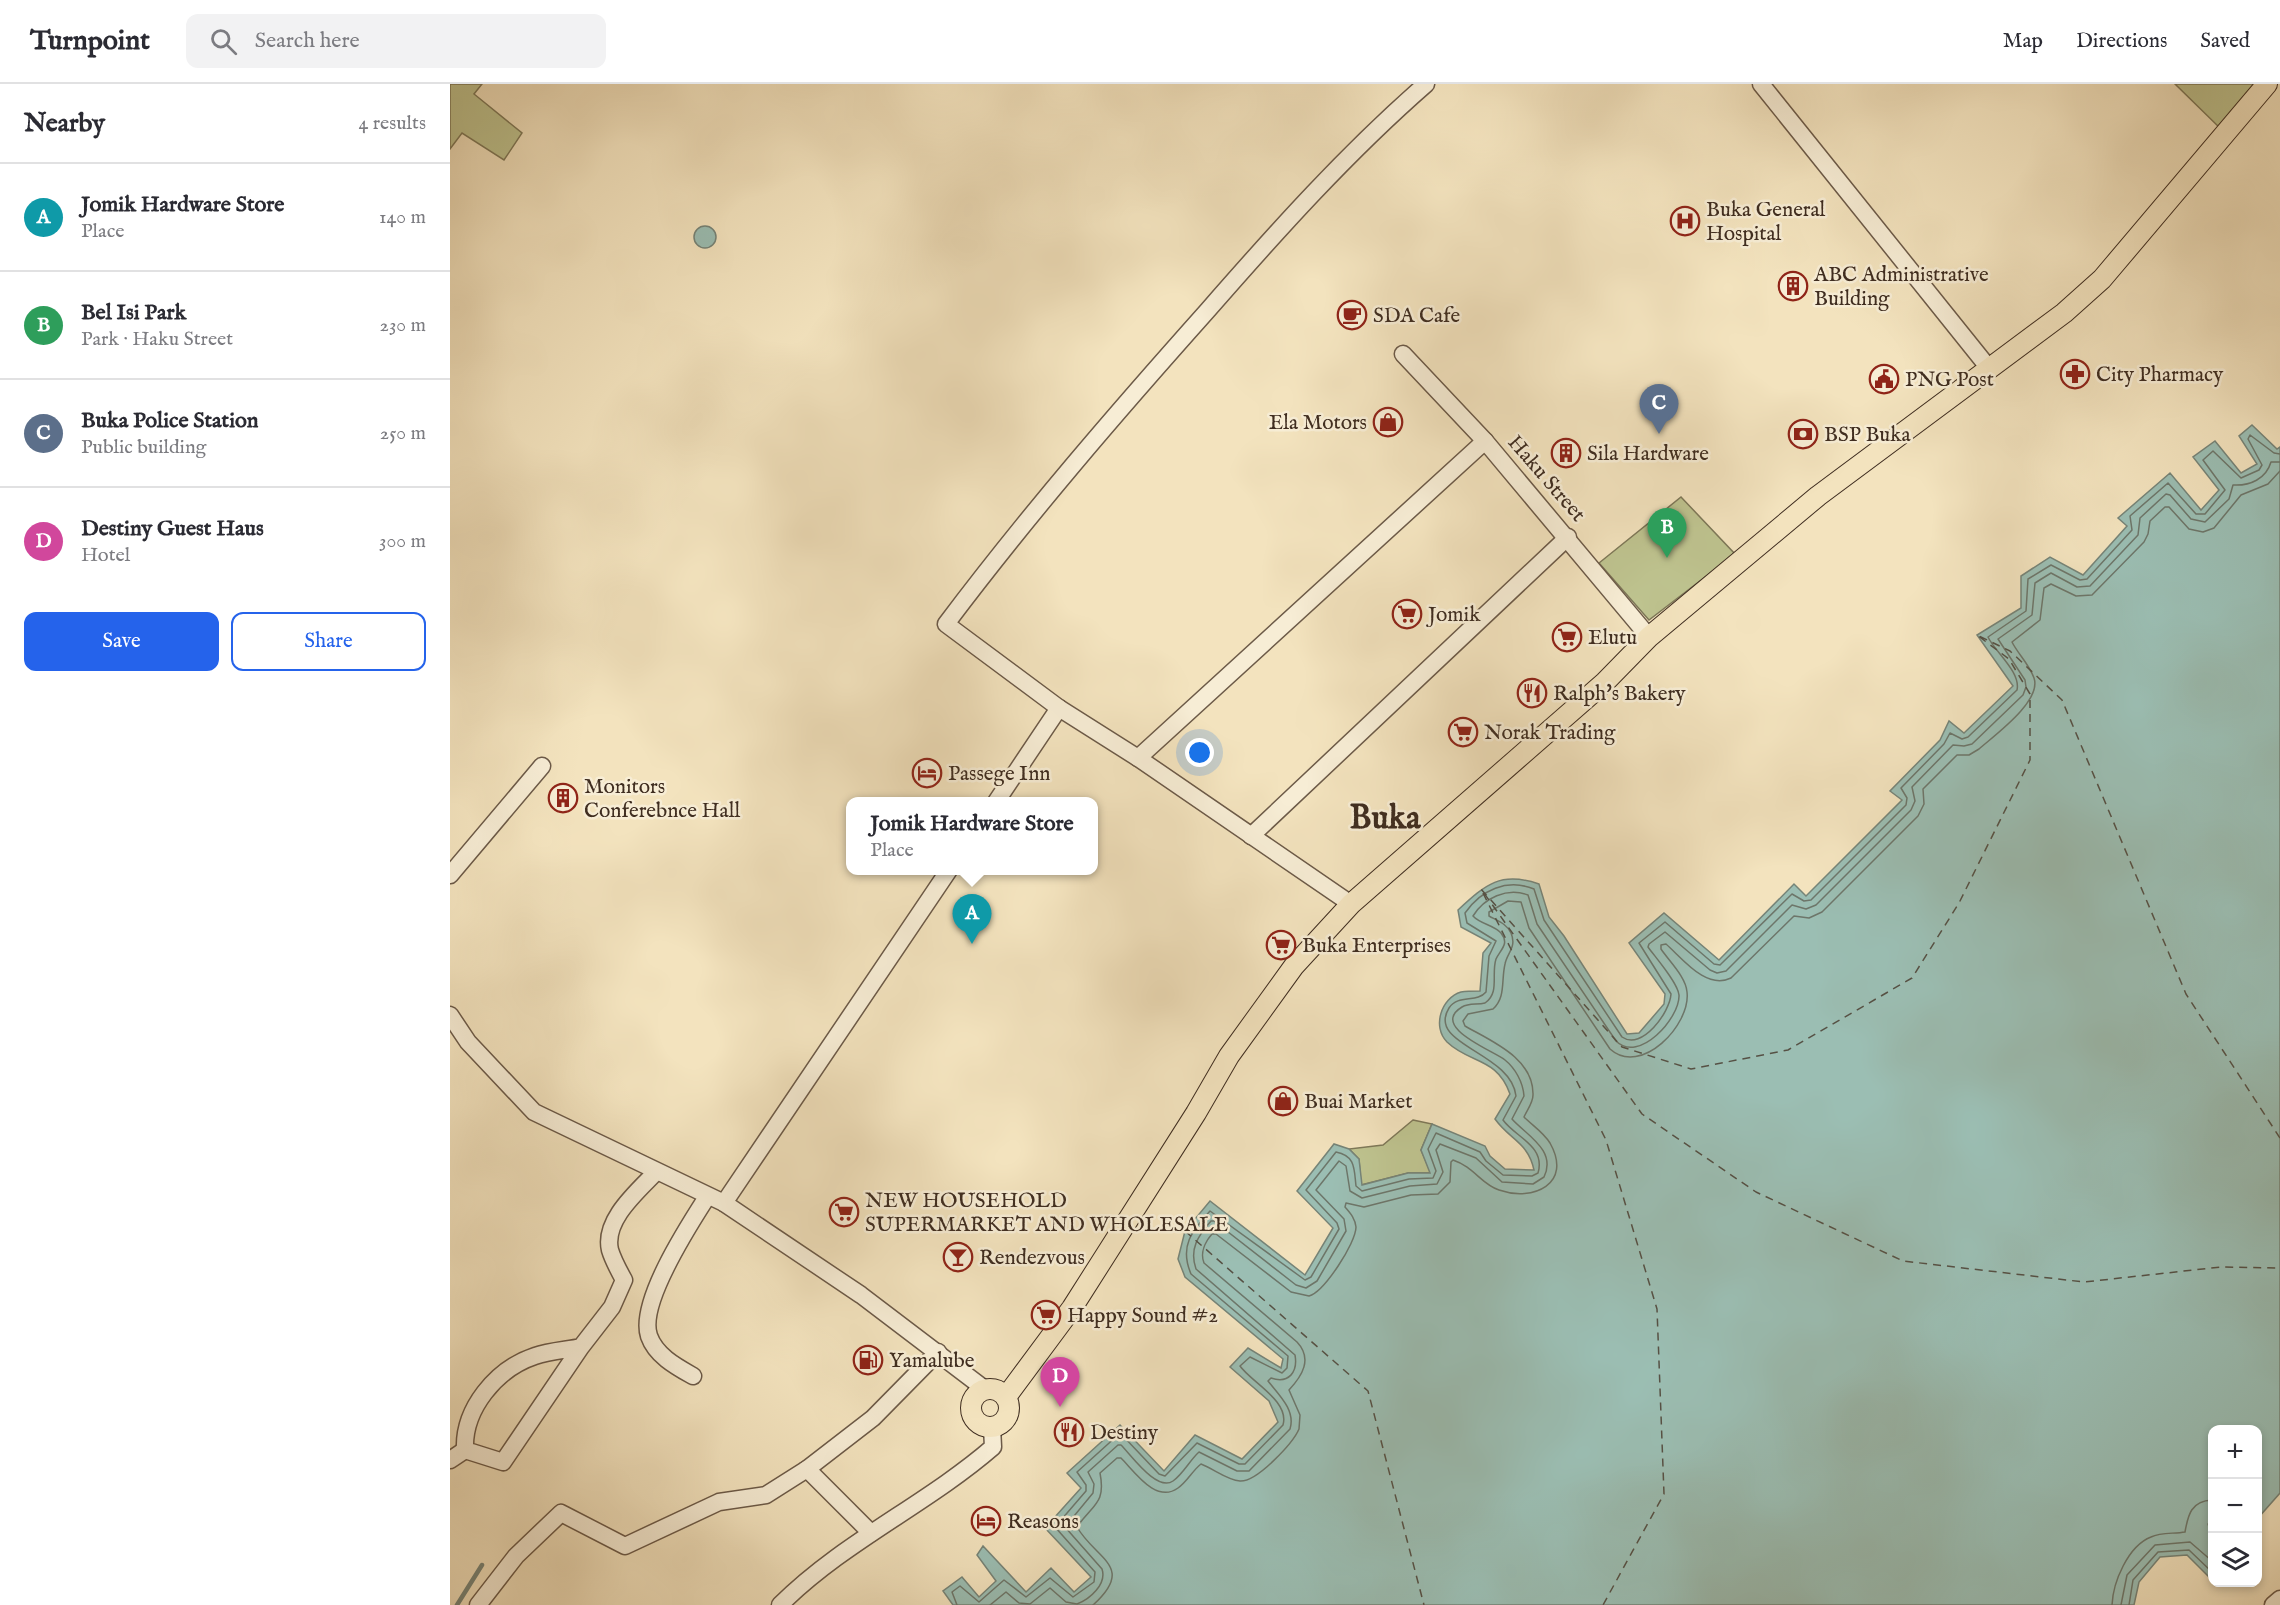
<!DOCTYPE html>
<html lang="en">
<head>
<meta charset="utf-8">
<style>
	:root { --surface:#fff; --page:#f2f2f3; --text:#2b2b33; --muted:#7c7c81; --line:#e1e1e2; --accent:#2563eb }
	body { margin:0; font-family:"IM FELL English",serif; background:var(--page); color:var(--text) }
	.controls { position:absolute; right:18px; bottom:18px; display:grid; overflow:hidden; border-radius:12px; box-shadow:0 3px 9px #0003 }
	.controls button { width:54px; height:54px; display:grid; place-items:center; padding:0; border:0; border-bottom:2px solid var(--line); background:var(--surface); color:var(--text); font:30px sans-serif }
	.you { position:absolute; left:750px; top:669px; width:21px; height:21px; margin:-15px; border:4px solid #fff; border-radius:50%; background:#1a73e8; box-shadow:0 0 0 9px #1a73e833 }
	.badge { display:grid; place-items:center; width:39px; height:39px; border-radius:50%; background:var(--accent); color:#fff; font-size:20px; font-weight:700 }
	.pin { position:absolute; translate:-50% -50px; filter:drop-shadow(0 2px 3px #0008) }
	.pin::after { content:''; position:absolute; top:32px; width:21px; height:18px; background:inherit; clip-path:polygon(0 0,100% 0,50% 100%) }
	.popup { position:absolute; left:396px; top:713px; width:252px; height:78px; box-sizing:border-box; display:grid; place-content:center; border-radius:12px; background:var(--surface); filter:drop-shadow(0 2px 4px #0005); font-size:20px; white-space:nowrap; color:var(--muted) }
	.popup b { font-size:22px; color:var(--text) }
	.popup::after { content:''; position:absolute; left:50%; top:100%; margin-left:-12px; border:12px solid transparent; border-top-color:var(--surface) }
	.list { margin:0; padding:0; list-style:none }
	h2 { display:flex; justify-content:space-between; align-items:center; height:78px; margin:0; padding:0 24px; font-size:26px }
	h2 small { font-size:20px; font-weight:400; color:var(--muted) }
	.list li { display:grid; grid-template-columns:39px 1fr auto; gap:18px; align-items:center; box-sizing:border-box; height:108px; padding:0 24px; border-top:2px solid var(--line) }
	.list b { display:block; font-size:22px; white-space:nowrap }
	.list p { margin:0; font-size:20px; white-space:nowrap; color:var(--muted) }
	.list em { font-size:20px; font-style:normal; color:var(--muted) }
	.actions { display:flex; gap:12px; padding:18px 24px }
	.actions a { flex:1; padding:14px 0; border:2px solid var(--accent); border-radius:12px; text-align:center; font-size:21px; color:var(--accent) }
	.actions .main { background:var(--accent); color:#fff }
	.icon { flex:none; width:33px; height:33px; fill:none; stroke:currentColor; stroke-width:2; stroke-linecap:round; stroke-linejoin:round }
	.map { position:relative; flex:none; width:1830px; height:1521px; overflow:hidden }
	header { display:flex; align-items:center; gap:36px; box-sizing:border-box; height:84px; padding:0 30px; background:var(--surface); border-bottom:2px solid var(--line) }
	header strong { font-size:28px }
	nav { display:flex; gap:33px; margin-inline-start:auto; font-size:21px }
	.search { width:420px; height:54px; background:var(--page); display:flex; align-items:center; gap:15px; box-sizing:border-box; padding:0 21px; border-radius:12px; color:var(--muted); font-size:22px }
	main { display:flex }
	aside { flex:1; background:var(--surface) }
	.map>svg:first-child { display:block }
	.green { fill:#bec38f; stroke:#7e7858; stroke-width:1.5 }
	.water { fill:#9bbeb3; stroke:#768478; stroke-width:1.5 }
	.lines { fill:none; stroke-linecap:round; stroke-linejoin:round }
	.shore { stroke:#6d766a; stroke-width:1.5 }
	.stream { stroke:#768478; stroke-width:4.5 }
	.ferry { stroke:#565145; stroke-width:1.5; stroke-dasharray:8 6; stroke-linecap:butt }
	.minor-casing { stroke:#6c5a48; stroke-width:19 }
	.major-casing { stroke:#3f2d20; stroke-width:22 }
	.minor { stroke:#f7edd5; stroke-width:16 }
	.major { stroke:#f3e3be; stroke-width:20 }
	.labels { text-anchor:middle; stroke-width:5; stroke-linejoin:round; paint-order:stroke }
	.poi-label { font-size:21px; fill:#3f2d20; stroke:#f7edd5; text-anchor:start }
	.street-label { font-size:21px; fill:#3f2d20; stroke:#f7edd5 }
	.town-label { font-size:33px; font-weight:bold; fill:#3f2d20; stroke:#f7edd5 }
</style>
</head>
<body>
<header>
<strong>Turnpoint</strong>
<div class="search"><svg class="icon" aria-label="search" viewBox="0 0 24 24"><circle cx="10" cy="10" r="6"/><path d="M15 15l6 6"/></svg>Search here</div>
<nav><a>Map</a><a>Directions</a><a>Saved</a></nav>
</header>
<main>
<aside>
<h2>Nearby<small>4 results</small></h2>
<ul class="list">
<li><span class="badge" style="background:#0f9aa8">A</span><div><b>Jomik Hardware Store</b><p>Place</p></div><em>140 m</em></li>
<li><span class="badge" style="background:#2e9e5b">B</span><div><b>Bel Isi Park</b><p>Park · Haku Street</p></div><em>230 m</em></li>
<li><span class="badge" style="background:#5c6f8a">C</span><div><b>Buka Police Station</b><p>Public building</p></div><em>250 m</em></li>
<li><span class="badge" style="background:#d1479c">D</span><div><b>Destiny Guest Haus</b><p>Hotel</p></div><em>300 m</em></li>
</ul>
<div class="actions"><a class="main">Save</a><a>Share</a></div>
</aside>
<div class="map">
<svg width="1830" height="1521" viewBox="0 0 1830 1521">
	<rect width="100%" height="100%" fill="#f3e3be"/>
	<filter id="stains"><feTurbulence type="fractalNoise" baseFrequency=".00333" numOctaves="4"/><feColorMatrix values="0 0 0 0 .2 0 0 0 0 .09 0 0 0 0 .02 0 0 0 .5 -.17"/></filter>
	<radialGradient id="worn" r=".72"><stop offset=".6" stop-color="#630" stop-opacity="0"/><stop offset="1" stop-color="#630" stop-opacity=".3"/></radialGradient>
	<g class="green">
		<polygon points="0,0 32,0 24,10 72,49 54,76 12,49 0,65"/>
		<polygon points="1725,0 1817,0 1775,49"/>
		<polygon points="1231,413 1285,470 1199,536 1149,479"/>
		<polygon points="963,1036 982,1040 971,1066 981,1089 958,1089 911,1101 909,1075 899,1065 933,1061"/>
	</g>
	<g class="water">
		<circle cx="255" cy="153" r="11"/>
		<path d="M1802 341 1827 365 1830 363V1409L1808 1434V1346H1762V1438L1758 1440 1762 1451V1496L1737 1471 1710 1473 1689 1498 1684 1521H503L493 1507 512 1493 529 1513 546 1497 527 1471 533 1462 576 1508 601 1484 624 1508 641 1493 595 1444 631 1404 617 1389 670 1341 714 1387 745 1351 792 1375 828 1338 819 1317 780 1283 798 1264 831 1284 833 1275 735 1193 728 1175 735 1147 760 1117 855 1191 883 1144 847 1107 884 1060 899 1065 909 1075 912 1101 958 1089H980L971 1066 982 1040 1035 1062 1040 1072 1055 1085 1084 1086C1078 1058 1060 1056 1045 1035L1060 1010C1047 973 1020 980 997 958 982 943 991 914 1011 908 1017 907 1024 907 1030 907L1033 869 1041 859 1011 843 1008 826C1036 800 1051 787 1089 800L1099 833 1114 852 1177 950 1189 949 1214 920 1215 910 1179 859 1214 829 1269 876 1344 800 1356 812 1452 716 1440 707 1490 656 1499 637 1514 649 1563 602 1527 551 1571 524V492L1600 473 1633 491 1677 442 1668 434 1720 389 1751 426 1769 406 1743 373 1765 357 1791 389 1807 380 1789 352Z"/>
	</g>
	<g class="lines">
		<g class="shore">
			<path d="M507 1521 502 1508 510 1502 529 1518 554 1496 576 1513 600 1494 623 1513 644 1498 645 1488 605 1443 636 1407V1401L627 1388 668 1351H672L709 1390 715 1392 747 1359 789 1380H795L833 1341C840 1317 801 1298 790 1282L800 1273 832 1289 837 1284 838 1272 741 1190C729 1162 742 1147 760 1127L855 1196 861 1193 889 1145 887 1139 856 1106 886 1068C906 1072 904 1085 906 1102L912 1107 959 1095 983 1094 986 1087 978 1065 986 1049 1030 1068 1036 1077 1053 1091 1082 1092 1088 1089C1096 1062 1065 1053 1053 1036L1066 1012C1061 968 976 961 999 924 1008 910 1027 919 1036 908L1039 872 1046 857 1017 839 1015 829C1031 806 1057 794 1084 805L1094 836 1172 953C1192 967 1220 928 1221 910L1189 859 1215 838 1264 880 1270 881 1342 810 1354 817 1361 816 1456 721 1457 714 1451 704 1494 660 1500 649 1512 655 1518 653 1567 606C1571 588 1545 568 1538 553L1576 527 1578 495 1601 481 1630 496 1637 495 1682 446 1680 432 1718 399 1746 430H1755L1775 406 1753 376 1763 367 1791 394 1809 386 1812 381 1798 355 1800 351 1824 369 1830 370"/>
			<path d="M540 1521 556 1508 569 1519 580 1520 600 1504 616 1518 627 1520C640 1515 657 1500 652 1485L615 1443 643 1409 644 1400 638 1388 668 1361H671C682 1372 707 1408 723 1397 733 1390 740 1376 749 1368L787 1387H799L840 1345C846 1326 828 1310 818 1297L821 1294C839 1300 848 1288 845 1271L746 1185C739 1165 748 1152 761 1137H764L846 1201 856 1204 867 1197 896 1147 894 1135 866 1106 889 1077 896 1082 900 1107 912 1114 960 1102 987 1100 993 1088 986 1066 990 1060 1026 1074 1052 1098 1083 1100 1094 1093C1107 1066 1076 1051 1062 1035L1074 1012C1073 998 1065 984 1055 976 1044 967 979 943 1012 923 1019 919 1027 921 1035 919 1050 909 1041 890 1046 875 1050 866 1060 860 1051 849 1044 841 1030 840 1023 832 1034 814 1057 803 1078 811L1087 840 1166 957C1189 980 1230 934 1229 911 1228 899 1206 874 1198 863L1199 860 1215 848 1260 886 1267 889 1276 887 1342 821 1356 825 1366 821 1461 726 1465 717 1462 703 1503 661 1514 662 1522 660 1573 611 1576 603 1575 596 1548 555 1582 531 1585 499 1601 489 1627 503 1640 502 1688 451 1690 434 1716 410 1720 411 1741 435 1755 438 1779 415 1783 401C1800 402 1816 395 1821 378H1830"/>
			<path d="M643 1521C686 1482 646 1476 627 1443 643 1420 656 1420 650 1389L667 1374H671C685 1388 706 1420 728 1404 737 1398 743 1386 751 1380 764 1385 777 1396 790 1397 807 1398 843 1359 849 1345L850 1331 839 1306C852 1292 863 1275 847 1258L754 1179C750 1169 755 1158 762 1150H766L841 1208 859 1212C874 1208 906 1159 906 1143 905 1134 900 1129 895 1123L896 1119 914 1123 961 1111 988 1110 1000 1098 1001 1078 1003 1076C1024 1083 1032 1101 1049 1106 1083 1118 1123 1100 1100 1059 1093 1048 1083 1042 1074 1033 1077 1026 1083 1019 1083 1011 1084 974 1041 957 1015 942L1013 937 1018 930 1043 925C1056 913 1051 897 1055 880 1057 869 1067 863 1061 849 1057 840 1048 837 1039 832V828L1058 817 1071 818 1079 844 1160 965C1191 993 1241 941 1237 908 1236 893 1219 877 1211 865V861L1216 860C1233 875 1256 906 1281 894L1344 832 1359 834 1372 828 1468 732 1474 720 1473 705 1507 671H1519L1529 665C1545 651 1592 617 1584 594 1579 580 1568 570 1562 558L1590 536 1594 504 1601 500 1626 512 1642 511 1694 458 1698 450 1700 437 1715 423H1719L1739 445 1753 448 1764 444 1791 411 1818 400 1830 387"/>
			<path d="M1662 1521C1663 1498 1678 1462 1701 1453 1711 1448 1724 1450 1735 1448 1738 1431 1741 1417 1762 1416"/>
			<polyline points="1671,1521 1677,1491 1705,1461 1740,1458 1762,1477"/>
			<polyline points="1679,1521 1683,1496 1708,1468 1739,1466 1762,1488"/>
		</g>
		<polyline class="stream" points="7,1521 32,1481"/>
		<g class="ferry">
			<polyline points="1033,809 1156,1056 1207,1225 1214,1410 1153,1521"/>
			<polyline points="1830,1054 1736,910 1612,616 1560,567 1527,551 1559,575 1580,610 1580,676 1509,819 1462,894 1338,966 1241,985 1172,963 1031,805 1192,1030 1306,1108 1453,1177 1634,1198 1771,1183 1830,1184"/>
			<polyline points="735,1147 918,1307 974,1521"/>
		</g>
		<g class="minor-casing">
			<g id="minor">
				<polyline points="1311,0 1538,283"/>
				<polyline points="953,270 1035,357 1199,553"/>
				<polyline points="688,674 1035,357"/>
				<polyline points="546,718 609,624"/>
				<polyline points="801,752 1118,453"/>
				<polyline points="499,786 274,1119 411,1211 536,1306"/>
				<polyline points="0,791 92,682"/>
				<path d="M901 820 688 674 609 624 496 540C578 431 667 328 758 226 827 147 897 69 976 0"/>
				<polyline points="0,931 18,958 84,1028 274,1119"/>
				<path d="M131 1263 53 1378 15 1366C13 1325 46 1285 85 1272 99 1267 116 1266 131 1263L162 1223 174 1196C169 1187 163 1176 160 1166 153 1136 188 1107 206 1088"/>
				<path d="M243 1292C227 1283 206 1272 199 1252 188 1219 239 1141 257 1113"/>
				<polyline points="0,1376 15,1366"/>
				<polyline points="357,1385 421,1449"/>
				<polyline points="28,1521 66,1472 111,1429 175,1462 269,1418 316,1411 357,1385 423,1334 488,1268"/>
				<path d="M330 1521C393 1458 476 1421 543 1363L542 1343"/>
				<polyline points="1823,1521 1830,1515"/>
			</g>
		</g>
		<g class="major-casing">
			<g id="major">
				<circle cx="540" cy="1324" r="19"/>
				<polyline points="556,1313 622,1224 746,1029 779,972 844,882 901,820 1155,598 1199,553 1368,412 1614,229 1652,195 1817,0"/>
			</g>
		</g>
		<use href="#minor" class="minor"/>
		<use href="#major" class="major"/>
	</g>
	<defs>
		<g id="hospital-ring" transform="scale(1.5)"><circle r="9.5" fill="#f7edd5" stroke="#8f2418" stroke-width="1.5"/><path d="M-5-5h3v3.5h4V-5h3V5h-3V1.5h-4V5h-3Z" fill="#8f2418"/></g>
		<g id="building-ring" transform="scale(1.5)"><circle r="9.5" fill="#f7edd5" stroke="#8f2418" stroke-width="1.5"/><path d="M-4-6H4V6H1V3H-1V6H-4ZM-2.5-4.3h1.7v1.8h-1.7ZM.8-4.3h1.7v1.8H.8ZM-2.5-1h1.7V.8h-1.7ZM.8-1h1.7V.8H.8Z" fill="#8f2418"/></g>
		<g id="cafe-ring" transform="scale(1.5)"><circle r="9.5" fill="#f7edd5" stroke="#8f2418" stroke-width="1.5"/><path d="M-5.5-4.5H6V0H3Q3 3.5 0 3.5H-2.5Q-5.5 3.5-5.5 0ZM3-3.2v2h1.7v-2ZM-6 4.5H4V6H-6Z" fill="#8f2418"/></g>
		<g id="pharmacy-ring" transform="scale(1.5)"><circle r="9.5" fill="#f7edd5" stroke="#8f2418" stroke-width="1.5"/><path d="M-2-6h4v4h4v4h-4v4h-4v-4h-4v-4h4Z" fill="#8f2418"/></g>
		<g id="civic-ring" transform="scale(1.5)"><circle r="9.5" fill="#f7edd5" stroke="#8f2418" stroke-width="1.5"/><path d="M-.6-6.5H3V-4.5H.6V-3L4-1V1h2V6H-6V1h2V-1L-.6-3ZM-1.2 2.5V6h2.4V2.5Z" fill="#8f2418"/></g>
		<g id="shop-ring" transform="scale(1.5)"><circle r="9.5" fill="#f7edd5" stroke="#8f2418" stroke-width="1.5"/><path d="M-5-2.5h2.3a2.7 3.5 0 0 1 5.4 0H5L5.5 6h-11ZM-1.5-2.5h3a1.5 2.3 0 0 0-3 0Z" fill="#8f2418"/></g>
		<g id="bank-ring" transform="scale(1.5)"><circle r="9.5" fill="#f7edd5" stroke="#8f2418" stroke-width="1.5"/><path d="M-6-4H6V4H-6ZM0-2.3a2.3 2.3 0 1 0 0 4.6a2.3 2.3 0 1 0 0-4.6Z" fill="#8f2418"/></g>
		<g id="supermarket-ring" transform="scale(1.5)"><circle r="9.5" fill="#f7edd5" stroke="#8f2418" stroke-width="1.5"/><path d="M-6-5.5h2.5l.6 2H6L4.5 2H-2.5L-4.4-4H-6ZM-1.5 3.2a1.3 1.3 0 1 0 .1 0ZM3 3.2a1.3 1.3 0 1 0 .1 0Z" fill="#8f2418"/></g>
		<g id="restaurant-ring" transform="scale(1.5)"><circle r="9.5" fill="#f7edd5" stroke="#8f2418" stroke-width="1.5"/><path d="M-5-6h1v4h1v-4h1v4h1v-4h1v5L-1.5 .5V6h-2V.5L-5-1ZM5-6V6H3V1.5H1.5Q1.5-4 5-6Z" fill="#8f2418"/></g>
		<g id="hotel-ring" transform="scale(1.5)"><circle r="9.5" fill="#f7edd5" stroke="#8f2418" stroke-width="1.5"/><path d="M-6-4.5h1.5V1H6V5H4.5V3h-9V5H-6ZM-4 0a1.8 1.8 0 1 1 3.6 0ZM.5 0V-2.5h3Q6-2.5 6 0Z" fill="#8f2418"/></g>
		<g id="bar-ring" transform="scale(1.5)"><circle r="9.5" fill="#f7edd5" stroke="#8f2418" stroke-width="1.5"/><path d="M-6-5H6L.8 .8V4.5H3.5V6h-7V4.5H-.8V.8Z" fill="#8f2418"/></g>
		<g id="fuel-ring" transform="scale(1.5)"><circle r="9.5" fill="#f7edd5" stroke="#8f2418" stroke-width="1.5"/><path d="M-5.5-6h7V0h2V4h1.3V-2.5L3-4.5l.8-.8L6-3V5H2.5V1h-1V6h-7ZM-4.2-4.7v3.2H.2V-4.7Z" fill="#8f2418"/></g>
	</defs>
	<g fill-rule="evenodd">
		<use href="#hospital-ring" x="1235" y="137"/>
		<use href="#building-ring" x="1343" y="202"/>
		<use href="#cafe-ring" x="902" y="231"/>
		<use href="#pharmacy-ring" x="1625" y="290"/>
		<use href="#civic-ring" x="1434" y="295"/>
		<use href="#shop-ring" x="938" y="338"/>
		<use href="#bank-ring" x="1353" y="350"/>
		<use href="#building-ring" x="1116" y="369"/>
		<use href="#supermarket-ring" x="957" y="530"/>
		<use href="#supermarket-ring" x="1117" y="553"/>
		<use href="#restaurant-ring" x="1082" y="609"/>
		<use href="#supermarket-ring" x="1013" y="648"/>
		<use href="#hotel-ring" x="477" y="689"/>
		<use href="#building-ring" x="113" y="714"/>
		<use href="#supermarket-ring" x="831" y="861"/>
		<use href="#shop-ring" x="833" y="1017"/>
		<use href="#supermarket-ring" x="394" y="1128"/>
		<use href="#bar-ring" x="508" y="1173"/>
		<use href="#supermarket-ring" x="596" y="1231"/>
		<use href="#fuel-ring" x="418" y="1276"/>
		<use href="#restaurant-ring" x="619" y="1348"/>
		<use href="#hotel-ring" x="536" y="1437"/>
	</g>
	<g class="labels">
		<g class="poi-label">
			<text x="1256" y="132">Buka General<tspan x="1256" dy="24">Hospital</tspan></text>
			<text x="1364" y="197">ABC Administrative<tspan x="1364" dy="24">Building</tspan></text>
			<text x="923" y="238">SDA Cafe</text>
			<text x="1646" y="297">City Pharmacy</text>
			<text x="1455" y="302">PNG Post</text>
			<text x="917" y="345" text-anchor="end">Ela Motors</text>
			<text x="1374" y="357">BSP Buka</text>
			<text x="1137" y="376">Sila Hardware</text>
			<text x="978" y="537">Jomik</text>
			<text x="1138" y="560">Elutu</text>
			<text x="1103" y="616">Ralph's Bakery</text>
			<text x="1034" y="655">Norak Trading</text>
			<text x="498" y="696">Passege Inn</text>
			<text x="134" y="709">Monitors<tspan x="134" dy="24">Conferebnce Hall</tspan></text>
			<text x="852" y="868">Buka Enterprises</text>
			<text x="854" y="1024">Buai Market</text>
			<text x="415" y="1123">NEW HOUSEHOLD<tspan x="415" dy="24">SUPERMARKET AND WHOLESALE</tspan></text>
			<text x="529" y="1180">Rendezvous</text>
			<text x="617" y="1238">Happy Sound #2</text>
			<text x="439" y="1283">Yamalube</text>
			<text x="640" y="1355">Destiny</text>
			<text x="557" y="1444">Reasons</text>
		</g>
		<g class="street-label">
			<text transform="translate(1097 394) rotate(49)" y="7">Haku Street</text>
		</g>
		<g class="town-label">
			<text x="935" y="744">Buka</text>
		</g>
	</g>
	<rect width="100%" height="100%" filter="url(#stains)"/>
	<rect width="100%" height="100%" fill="url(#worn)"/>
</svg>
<div class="controls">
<button>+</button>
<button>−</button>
<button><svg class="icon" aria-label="layers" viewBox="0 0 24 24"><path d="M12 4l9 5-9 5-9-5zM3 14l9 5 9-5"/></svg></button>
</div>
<div class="you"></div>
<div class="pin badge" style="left:522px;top:860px;background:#0f9aa8">A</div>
<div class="popup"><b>Jomik Hardware Store</b>Place</div>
<div class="pin badge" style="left:1217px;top:474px;background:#2e9e5b">B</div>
<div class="pin badge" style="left:1209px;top:350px;background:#5c6f8a">C</div>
<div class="pin badge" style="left:610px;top:1323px;background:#d1479c">D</div>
</div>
</main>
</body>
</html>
